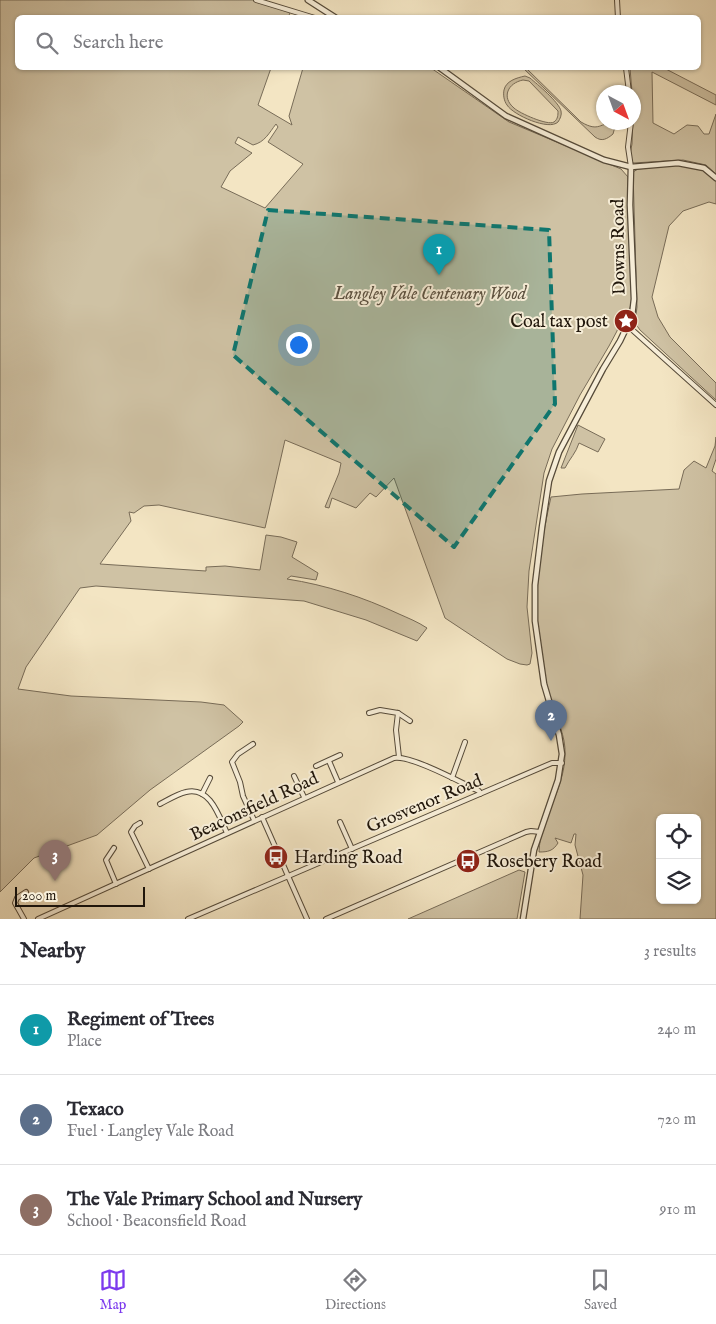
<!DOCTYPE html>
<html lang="en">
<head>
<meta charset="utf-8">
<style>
	:root { --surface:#fff; --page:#f2f2f3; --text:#2b2b33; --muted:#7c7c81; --line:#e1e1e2; --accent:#7c3aed }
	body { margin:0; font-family:"IM FELL English",serif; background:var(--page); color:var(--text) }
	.controls { position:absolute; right:15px; bottom:15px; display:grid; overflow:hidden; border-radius:8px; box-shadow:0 1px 4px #0004 }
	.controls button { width:45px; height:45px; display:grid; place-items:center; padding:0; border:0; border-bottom:1px solid var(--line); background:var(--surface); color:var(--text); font:25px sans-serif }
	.compass { position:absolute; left:596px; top:85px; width:45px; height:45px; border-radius:50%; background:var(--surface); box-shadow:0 1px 4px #0004; rotate:139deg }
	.scale { position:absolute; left:15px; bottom:12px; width:130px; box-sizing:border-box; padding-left:5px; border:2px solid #20160b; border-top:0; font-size:14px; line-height:18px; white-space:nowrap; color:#20160b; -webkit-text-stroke:4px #f7eed8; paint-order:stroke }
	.you { position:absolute; left:298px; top:344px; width:18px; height:18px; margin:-12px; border:4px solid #fff; border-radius:50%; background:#1a73e8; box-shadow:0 0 0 8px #1a73e833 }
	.badge { display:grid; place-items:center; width:32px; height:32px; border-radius:50%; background:var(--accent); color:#fff; font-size:16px; font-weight:700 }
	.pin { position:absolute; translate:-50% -41px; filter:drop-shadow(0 1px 2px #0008) }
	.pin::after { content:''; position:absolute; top:26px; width:18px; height:15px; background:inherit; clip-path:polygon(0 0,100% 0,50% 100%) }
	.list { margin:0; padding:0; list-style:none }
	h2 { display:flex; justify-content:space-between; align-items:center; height:65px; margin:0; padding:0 20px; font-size:21px }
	h2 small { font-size:16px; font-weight:400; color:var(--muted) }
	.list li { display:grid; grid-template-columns:32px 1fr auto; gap:15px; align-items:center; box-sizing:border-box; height:90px; padding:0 20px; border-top:1px solid var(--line) }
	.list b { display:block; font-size:19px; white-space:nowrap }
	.list p { margin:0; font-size:16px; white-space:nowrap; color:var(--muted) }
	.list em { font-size:16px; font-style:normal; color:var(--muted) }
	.icon { flex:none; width:28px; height:28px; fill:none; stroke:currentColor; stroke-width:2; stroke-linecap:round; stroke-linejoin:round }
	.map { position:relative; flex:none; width:716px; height:919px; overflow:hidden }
	.search { position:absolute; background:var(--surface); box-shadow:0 1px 4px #0004; left:15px; right:15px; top:15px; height:55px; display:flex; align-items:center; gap:12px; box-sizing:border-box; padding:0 18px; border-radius:8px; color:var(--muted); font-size:19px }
	.sheet { height:335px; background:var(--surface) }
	nav { display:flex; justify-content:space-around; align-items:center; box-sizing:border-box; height:70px; border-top:1px solid var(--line); background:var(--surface); font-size:14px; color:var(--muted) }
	nav a { display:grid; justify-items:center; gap:2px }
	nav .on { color:var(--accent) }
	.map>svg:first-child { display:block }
	.green { fill:#cfc2a4; stroke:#786c58; fill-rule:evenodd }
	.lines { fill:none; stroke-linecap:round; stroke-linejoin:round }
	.minor-casing { stroke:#554a39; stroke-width:6 }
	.tertiary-casing { stroke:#554a39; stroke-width:7 }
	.minor { stroke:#f7eed8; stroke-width:4 }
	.tertiary { stroke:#f7eed8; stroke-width:4.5 }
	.marked { fill:#0f766e; fill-opacity:0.2; stroke:#0f766e; stroke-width:4; stroke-dasharray:10 6; stroke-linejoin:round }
	.labels { text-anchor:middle; stroke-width:4; stroke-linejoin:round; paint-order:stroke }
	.street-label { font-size:18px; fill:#20160b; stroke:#f7eed8 }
	.park-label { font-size:18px; font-style:italic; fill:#5d5241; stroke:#f7eed8 }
	.poi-label { font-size:18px; fill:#20160b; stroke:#f7eed8; text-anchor:start }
</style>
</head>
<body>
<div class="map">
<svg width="716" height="919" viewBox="0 0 716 919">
	<rect width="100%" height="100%" fill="#f3e5c3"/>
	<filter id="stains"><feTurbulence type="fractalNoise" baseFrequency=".004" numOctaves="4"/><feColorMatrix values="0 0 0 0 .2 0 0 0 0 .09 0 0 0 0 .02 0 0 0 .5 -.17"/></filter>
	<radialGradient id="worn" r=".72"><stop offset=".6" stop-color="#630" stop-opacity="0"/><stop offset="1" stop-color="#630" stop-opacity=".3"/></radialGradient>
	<g class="green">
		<path d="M0 0H254L291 10 288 18H18V68H271L258 105 292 125 289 116 303 68H431L509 122 621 169 628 177 632 300 628 316 622 313 617 331 609 346 580 395 552 449 544 473 529 571 527 607 532 653 530 664 527 665 520 664 507 659 445 618 394 478 376 497 370 493 356 508 332 498 329 508 325 507 339 473 341 463 285 440 265 528 159 505 144 506 134 513 129 512 131 521 100 564 206 571V567L225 566 260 570 266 535 281 537 297 542 292 557 318 573 316 580 291 576 287 579C326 585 363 597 399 614 408 618 418 622 427 628L417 641 366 620 304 601 96 586 80 588 26 667 18 689 71 696 201 702 224 705 243 722 239 726 150 790 97 835 34 858 0 892ZM276 124 278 127 268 142 303 164 265 208 221 187 230 171 252 153 235 143 238 137 253 145C265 142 269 133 276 124Z"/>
		<path d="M523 68H526L581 122C600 133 599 122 616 123L613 134C607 139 602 142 595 137Z"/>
		<polygon points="630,68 664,68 716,95 716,105 652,72 653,123 674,134 687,125 698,126 704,134 709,134 716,114 716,174 706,165 683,160 633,163 630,154 632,144 634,92 632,92"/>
		<path d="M525 76 530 78C537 84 559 102 561 111 562 115 560 119 558 122 549 131 513 115 507 105 504 101 503 95 504 90 506 81 516 78 525 76ZM523 80 529 81 558 111C558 115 558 119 554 122 548 126 519 113 514 108 501 97 508 83 523 80Z"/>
		<polygon points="678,165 703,170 716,181 716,204 709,202 683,211 669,226 652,297 658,317 670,337 716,383 716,400 640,330 635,323 637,307 633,172 638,169"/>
		<path d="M578 425 605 439 598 452 579 443C576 453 570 458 565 468H561Z"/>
		<path d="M716 437V459L712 471 716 474V919H580L583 875 575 845 576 834H574L571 843 555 838 558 843C553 851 548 852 539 852 540 818 565 789 565 754 566 737 557 719 551 703 548 693 546 681 544 670 531 611 538 555 551 497L582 494 679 489 684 470 694 461 706 468 715 446ZM660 818H697V900H660Z"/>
		<polygon points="519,870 525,872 517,919 408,919"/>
	</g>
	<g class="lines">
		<g class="minor-casing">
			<g id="minor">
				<polyline points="256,0 315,18"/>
				<polyline points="617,0 618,18"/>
				<polyline points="626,68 629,92"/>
				<polyline points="631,122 628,147 631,167"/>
				<polyline points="628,326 716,405"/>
				<polyline points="369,713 380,710 398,713 396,730 399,757"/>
				<polyline points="398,713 410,721"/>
				<polyline points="253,744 238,754 232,762 240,782 243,796 254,820"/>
				<polyline points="329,761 338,782"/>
				<polyline points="316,766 340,755"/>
				<polyline points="294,776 304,797"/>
				<polyline points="452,778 465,742"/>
				<polyline points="202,794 210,778"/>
				<path d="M160 804C168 800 177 794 186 792 210 786 219 816 227 833"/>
				<polyline points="262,817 307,919"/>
				<polyline points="340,822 352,849"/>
				<polyline points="140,823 135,826 131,832 149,869"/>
				<polyline points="114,848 106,860 116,884"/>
				<polyline points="24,919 15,903 17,898 26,892"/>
				<path d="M38 919 394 758C411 755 462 783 479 791L480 794"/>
				<polyline points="188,919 552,763 562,763"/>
				<polyline points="326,919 526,832 531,831 540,832"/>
			</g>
		</g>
		<g class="tertiary-casing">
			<g id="tertiary">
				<polyline points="308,0 336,18"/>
				<polyline points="440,68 506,116 604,160 631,167 678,163 704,168 716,178"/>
				<polyline points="523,919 534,850 558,780 562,754 559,735 544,684 535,621 535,585 542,527 549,481 559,452 603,369 620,341 632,316 634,299 630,205 631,167"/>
			</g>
		</g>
		<use href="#minor" class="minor"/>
		<use href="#tertiary" class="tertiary"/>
	</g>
	<path class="marked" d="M268 210 549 230 555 404 454 547 233 355Z"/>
	<defs>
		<g id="sight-disc" transform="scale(1.25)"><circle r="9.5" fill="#8f2418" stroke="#f7eed8"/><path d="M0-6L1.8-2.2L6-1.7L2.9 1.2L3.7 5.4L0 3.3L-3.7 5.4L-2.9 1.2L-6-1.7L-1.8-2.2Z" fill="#fff"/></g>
		<g id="bus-disc" transform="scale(1.25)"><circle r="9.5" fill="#8f2418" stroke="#f7eed8"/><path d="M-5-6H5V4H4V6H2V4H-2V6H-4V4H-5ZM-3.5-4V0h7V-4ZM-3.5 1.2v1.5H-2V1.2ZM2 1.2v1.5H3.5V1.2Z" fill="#fff"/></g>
	</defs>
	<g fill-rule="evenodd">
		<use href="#sight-disc" x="626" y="321"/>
		<use href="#bus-disc" x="276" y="857"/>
		<use href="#bus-disc" x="468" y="861"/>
	</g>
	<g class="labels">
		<g class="street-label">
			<text transform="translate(618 247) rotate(-91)" y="6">Downs Road</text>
			<text transform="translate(424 803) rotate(-23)" y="6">Grosvenor Road</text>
			<text transform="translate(254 806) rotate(-25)" y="6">Beaconsfield Road</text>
		</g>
		<g class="park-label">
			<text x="430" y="299">Langley Vale Centenary Wood</text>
		</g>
		<g class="poi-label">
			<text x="608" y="327" text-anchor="end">Coal tax post</text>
			<text x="294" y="863">Harding Road</text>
			<text x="486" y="867">Rosebery Road</text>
		</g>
	</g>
	<rect width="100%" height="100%" filter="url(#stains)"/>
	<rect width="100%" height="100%" fill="url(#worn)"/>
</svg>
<div class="controls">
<button><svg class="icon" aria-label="locate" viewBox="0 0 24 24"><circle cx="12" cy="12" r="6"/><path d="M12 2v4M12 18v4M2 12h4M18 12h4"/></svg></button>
<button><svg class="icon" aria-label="layers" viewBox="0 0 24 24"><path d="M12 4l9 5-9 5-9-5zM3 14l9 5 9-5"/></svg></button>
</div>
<svg class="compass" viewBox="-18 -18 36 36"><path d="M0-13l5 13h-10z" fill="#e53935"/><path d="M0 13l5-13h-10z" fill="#7c7c81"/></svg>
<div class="scale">200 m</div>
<div class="you"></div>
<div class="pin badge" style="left:439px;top:275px;background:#0f9aa8">1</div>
<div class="pin badge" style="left:551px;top:741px;background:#5c6f8a">2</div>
<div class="pin badge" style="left:55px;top:881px;background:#8d6e63">3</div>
<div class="search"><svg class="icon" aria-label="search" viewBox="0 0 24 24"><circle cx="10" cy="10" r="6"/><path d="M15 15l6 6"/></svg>Search here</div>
</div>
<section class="sheet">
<h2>Nearby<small>3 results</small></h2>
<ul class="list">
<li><span class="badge" style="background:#0f9aa8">1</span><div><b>Regiment of Trees</b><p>Place</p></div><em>240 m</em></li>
<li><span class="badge" style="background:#5c6f8a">2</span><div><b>Texaco</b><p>Fuel · Langley Vale Road</p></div><em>720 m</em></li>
<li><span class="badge" style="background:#8d6e63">3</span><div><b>The Vale Primary School and Nursery</b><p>School · Beaconsfield Road</p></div><em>910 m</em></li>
</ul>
</section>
<nav>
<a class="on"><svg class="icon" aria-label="map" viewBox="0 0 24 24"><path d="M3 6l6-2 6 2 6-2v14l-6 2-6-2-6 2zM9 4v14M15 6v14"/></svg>Map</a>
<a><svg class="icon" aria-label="directions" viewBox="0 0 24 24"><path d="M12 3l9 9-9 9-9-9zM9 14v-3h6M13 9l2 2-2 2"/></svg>Directions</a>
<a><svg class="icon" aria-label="saved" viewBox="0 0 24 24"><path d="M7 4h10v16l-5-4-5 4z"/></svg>Saved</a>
</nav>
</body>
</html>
